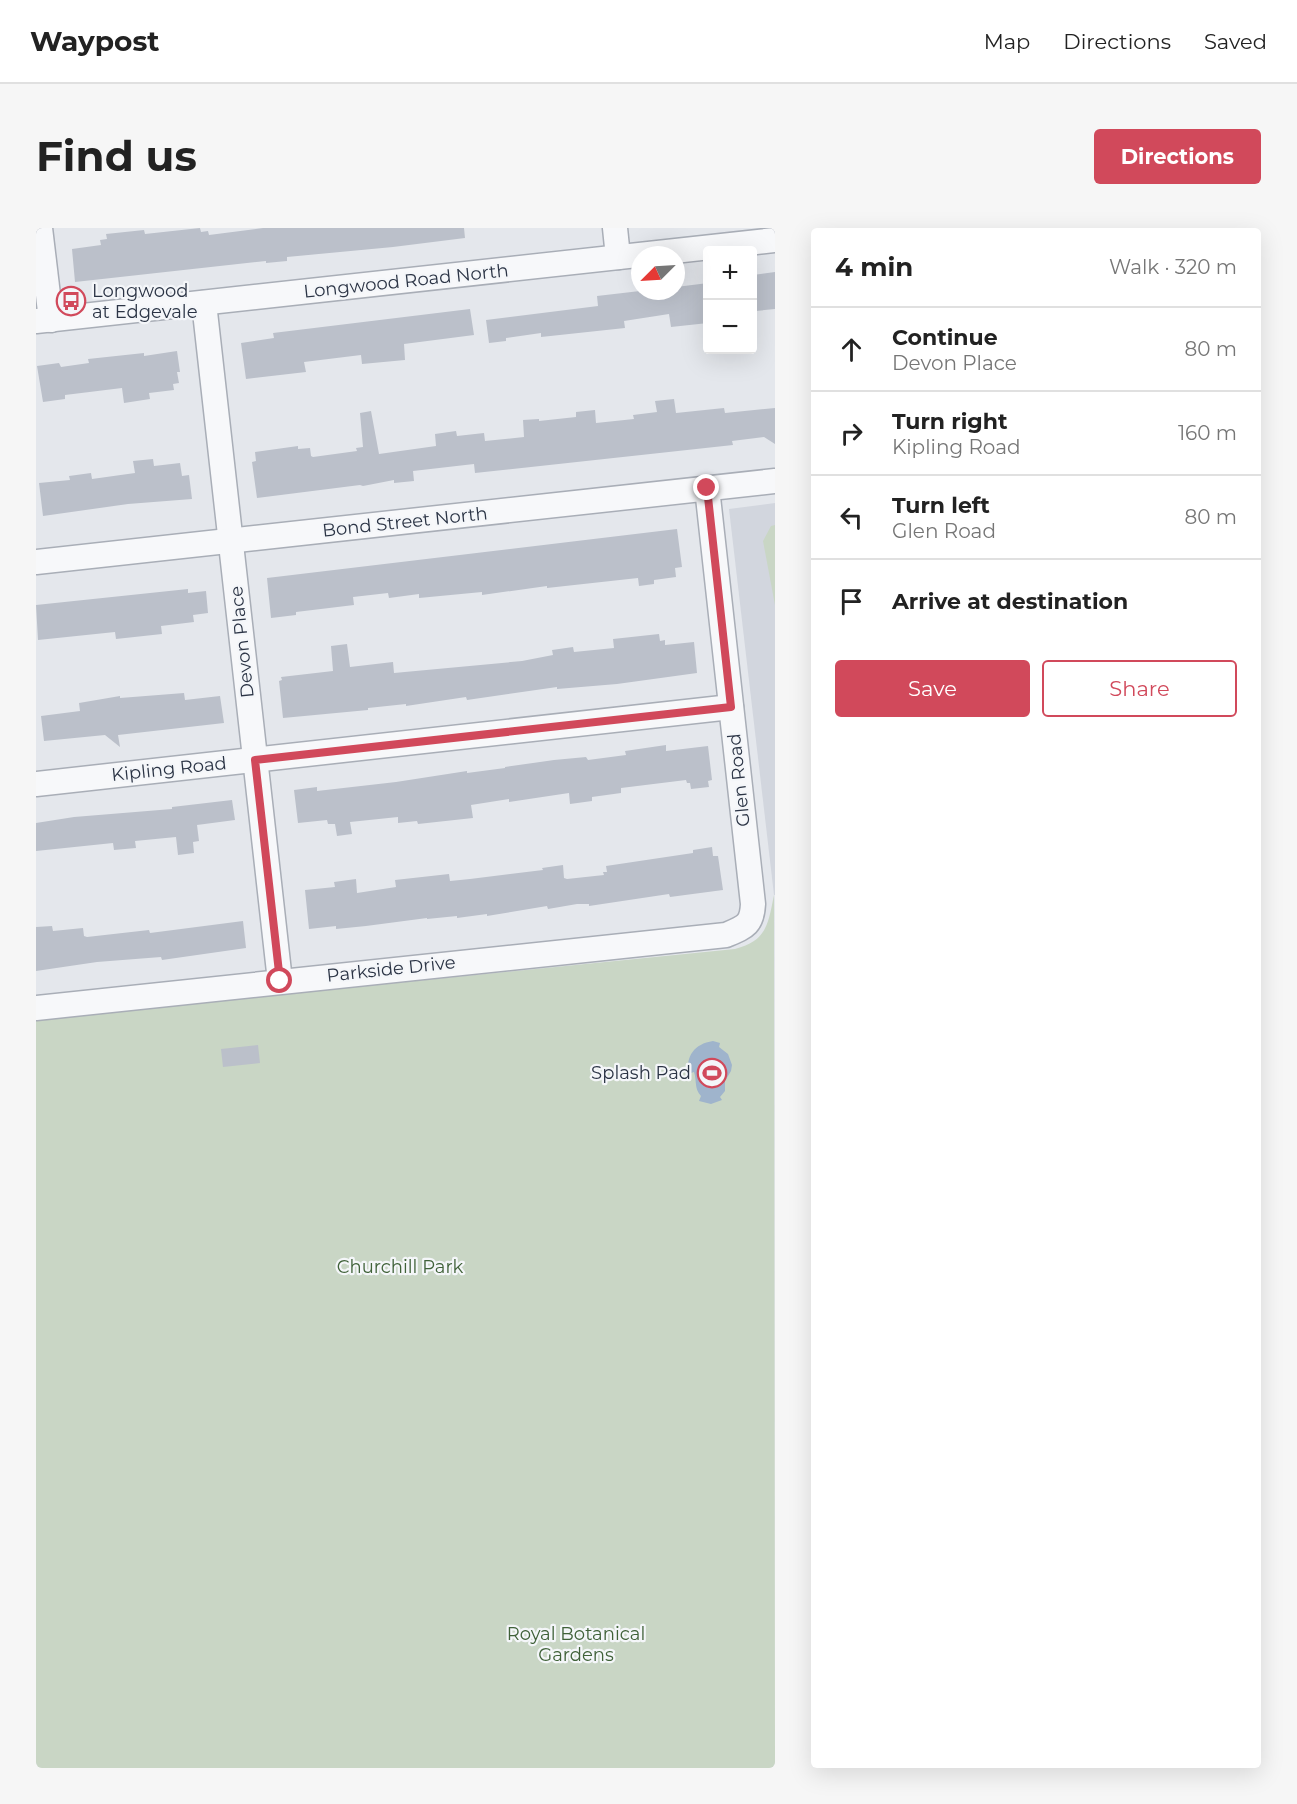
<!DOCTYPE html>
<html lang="en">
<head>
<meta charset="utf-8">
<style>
	:root { --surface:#fff; --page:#f6f6f6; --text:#222; --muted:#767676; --line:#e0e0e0; --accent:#d1495b }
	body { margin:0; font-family:Montserrat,sans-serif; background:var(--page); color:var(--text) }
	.controls { position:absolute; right:18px; top:18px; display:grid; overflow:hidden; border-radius:6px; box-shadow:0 6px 24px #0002 }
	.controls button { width:54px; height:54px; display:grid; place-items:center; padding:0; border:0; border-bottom:2px solid var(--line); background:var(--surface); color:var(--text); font:30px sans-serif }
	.compass { position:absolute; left:595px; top:18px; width:54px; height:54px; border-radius:50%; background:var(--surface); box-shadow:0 6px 24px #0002; rotate:246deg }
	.stop { position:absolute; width:18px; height:18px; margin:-14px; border:4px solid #d1495b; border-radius:50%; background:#fff }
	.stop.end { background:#d1495b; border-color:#fff; box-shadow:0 2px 6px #0008 }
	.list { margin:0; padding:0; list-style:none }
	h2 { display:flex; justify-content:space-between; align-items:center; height:78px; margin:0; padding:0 24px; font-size:26px }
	h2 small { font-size:20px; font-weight:400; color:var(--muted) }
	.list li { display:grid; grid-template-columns:39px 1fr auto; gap:18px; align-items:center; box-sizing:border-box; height:84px; padding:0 24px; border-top:2px solid var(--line) }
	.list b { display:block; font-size:22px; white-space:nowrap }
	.list p { margin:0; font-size:20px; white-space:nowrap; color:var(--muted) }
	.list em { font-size:20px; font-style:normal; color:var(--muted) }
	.actions { display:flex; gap:12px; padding:18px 24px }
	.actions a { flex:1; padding:14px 0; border:2px solid var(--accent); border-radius:6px; text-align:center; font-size:21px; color:var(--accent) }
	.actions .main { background:var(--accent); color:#fff }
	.icon { flex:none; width:33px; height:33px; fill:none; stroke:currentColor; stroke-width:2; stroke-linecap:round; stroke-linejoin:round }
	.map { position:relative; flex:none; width:739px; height:1540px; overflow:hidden; border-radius:6px }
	header { display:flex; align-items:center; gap:36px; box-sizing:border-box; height:84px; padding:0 30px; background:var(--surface); border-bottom:2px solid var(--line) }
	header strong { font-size:28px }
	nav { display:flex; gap:33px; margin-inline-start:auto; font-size:21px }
	.intro { display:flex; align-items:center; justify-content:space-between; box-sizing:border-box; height:144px; padding:0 36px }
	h1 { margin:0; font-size:42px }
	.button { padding:15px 27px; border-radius:6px; background:var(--accent); color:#fff; font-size:21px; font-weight:700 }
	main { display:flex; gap:36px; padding:0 36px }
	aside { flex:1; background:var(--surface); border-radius:6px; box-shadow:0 6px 24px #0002 }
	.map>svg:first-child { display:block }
	.built { fill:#d2d6de }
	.green { fill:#c9d6c5 }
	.water { fill:#9fb4cc }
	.building { fill:#bbc0ca }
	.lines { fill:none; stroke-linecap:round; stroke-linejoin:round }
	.minor-casing { stroke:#a9aeb7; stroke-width:27 }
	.minor { stroke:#f7f8fa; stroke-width:24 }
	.route { stroke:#d1495b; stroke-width:8 }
	.labels { text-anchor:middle; stroke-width:4.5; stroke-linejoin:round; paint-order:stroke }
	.street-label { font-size:18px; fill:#2b3445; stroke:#f4f6f9 }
	.poi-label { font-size:18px; fill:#2b3445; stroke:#f4f6f9; text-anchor:start }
	.park-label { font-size:18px; fill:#3f6138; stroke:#f4f6f9 }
</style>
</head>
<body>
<header>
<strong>Waypost</strong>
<nav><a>Map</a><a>Directions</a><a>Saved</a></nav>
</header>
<div class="intro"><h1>Find us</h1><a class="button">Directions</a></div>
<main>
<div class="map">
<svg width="739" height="1540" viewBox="0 0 739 1540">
	<rect width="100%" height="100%" fill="#e4e7ec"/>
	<polygon class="built" points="739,275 739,667 738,667 693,281"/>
	<g class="green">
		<polygon points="739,297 739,377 727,313 735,298"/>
		<path d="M738 667 739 1540H0V791L699 721C731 713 732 696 738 667Z"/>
	</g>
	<path class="water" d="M677 813 684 815 683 819 692 826 696 837 695 843 689 853V863L684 869 686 872 675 876 663 873 665 868C658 861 661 853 658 844L652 846C650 828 658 816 677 813Z"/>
	<g class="building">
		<polygon points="164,0 165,4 172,3 173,7 227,0 428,0 429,10 357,19 251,29 251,33 230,35 230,33 39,54 36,21 65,17 64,12 71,11 70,6 108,2 109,6"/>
		<polygon points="739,44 739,81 720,83 717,47"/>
		<polygon points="672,55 672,95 635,99 633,86 588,93 589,100 505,109 505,105 470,110 470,113 453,115 450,92 562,78 561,68 604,63 640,63 640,59"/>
		<polygon points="434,81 438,107 368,116 369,132 326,136 325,127 268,134 270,144 210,151 205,115 238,110 237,105"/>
		<polygon points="141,123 144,144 141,144 143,155 137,156 138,162 113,165 114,171 88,175 86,160 29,167 29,171 7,174 1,138 23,135 25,139 53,135 52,131 108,125 108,128"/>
		<polygon points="638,171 640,185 688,180 689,185 739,180 739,216 728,209 696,213 697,217 439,245 438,236 377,243 378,253 358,255 358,252 327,258 324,257 221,270 216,234 220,233 219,224 262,218 262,221 274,220 275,228 277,229 321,223 320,220 327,219 324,185 335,183 343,226 400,218 399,206 420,203 421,208 448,205 449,213 488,209 487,192 503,191 503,193 540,189 540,184 559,182 560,195 598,191 597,187 621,184 619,173"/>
		<polygon points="117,231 118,238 144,235 146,248 153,247 156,271 92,276 7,288 3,255 34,252 33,248 55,245 56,251 99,245 97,233"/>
		<polygon points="641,301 646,339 639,340 640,349 618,352 618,356 603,358 602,350 511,360 511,358 446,367 446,364 383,370 383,366 353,370 352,365 317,369 318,377 260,384 260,387 235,390 231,350"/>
		<polygon points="152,361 152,365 170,363 172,385 157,387 158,394 125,398 126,406 80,411 79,404 2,412 0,377"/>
		<polygon points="623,406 624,413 629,412 629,417 658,414 661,445 581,456 521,461 521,459 431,472 430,469 370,478 370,476 332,480 332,482 247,490 243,453 246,452 245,449 297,443 295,418 311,416 314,439 357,434 358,445 486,433 517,427 516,422 537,419 538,424 578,420 577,411"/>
		<polygon points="148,465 149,472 184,468 188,495 82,507 84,519 69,507 8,513 5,488 44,483 43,475 84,468 84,470"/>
		<polygon points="630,517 630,523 672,518 676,552 672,553 673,559 655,561 654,555 651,555 650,552 585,560 585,565 556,569 556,573 534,576 533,565 473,574 473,571 435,577 437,590 382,596 381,593 362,595 362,589 314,594 316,606 301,608 299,596 292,596 291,592 262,595 258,562 281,559 281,563 360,554 431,543 431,545 469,540 469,539 518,532 550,529 552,532 590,527 589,523"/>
		<polygon points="196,572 199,592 161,597 163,613 157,614 158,625 142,627 140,609 99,613 100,620 78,622 77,615 0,623 0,595 38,589 136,581 136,579"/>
		<polygon points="676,619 677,628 682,628 687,662 634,669 633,666 553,678 553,676 541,676 512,681 511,678 451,688 451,686 421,690 421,688 391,691 391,690 330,698 300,701 300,698 273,701 269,662 299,659 298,654 320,651 321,665 360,659 359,652 413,646 414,653 434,651 507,642 506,640 527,637 528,650 531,651 568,647 567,644 571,644 570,638 657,625 657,622"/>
		<polygon points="207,693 210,720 126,732 125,729 61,734 0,743 0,699 16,698 17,703 47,700 48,708 51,709 113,702 114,705"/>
		<polygon points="222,817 224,835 187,839 185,821"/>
	</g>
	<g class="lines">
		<g class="minor-casing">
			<g id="minor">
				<polyline points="4,0 15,92"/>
				<polyline points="579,0 582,29"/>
				<polyline points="168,75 244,753"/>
				<polyline points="0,93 739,12"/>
				<polyline points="0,334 739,253"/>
				<polyline points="0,556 695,479"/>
				<path d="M0 780 690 707C709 699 716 697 717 676L671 260"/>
			</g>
		</g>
		<use href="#minor" class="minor"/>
	</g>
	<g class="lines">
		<polyline class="route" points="244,753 219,532 695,479 671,260"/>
	</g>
	<defs>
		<g id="bus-ring" transform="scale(1.5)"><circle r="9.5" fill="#f4f6f9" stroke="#d1495b" stroke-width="1.5"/><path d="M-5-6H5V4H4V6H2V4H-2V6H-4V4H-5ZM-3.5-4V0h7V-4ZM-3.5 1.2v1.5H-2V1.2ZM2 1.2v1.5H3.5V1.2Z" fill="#d1495b"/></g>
		<g id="stadium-ring" transform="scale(1.5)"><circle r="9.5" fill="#f4f6f9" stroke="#d1495b" stroke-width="1.5"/><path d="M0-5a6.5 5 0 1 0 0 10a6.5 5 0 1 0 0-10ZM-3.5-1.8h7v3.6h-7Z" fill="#d1495b"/></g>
	</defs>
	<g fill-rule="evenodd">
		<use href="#bus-ring" x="35" y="73"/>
		<use href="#stadium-ring" x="676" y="845"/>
	</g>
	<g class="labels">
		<g class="street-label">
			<text transform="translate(370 53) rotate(-6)" y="6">Longwood Road North</text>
			<text transform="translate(369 294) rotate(-6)" y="6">Bond Street North</text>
			<text transform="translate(206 414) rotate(-96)" y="6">Devon Place</text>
			<text transform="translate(133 541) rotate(-6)" y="6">Kipling Road</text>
			<text transform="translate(703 552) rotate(-96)" y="6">Glen Road</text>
			<text transform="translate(355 741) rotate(-6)" y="6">Parkside Drive</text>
		</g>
		<g class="poi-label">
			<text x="56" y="69">Longwood<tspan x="56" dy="21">at Edgevale</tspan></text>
			<text x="655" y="851" text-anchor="end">Splash Pad</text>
		</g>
		<g class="park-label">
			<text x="364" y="1045">Churchill Park</text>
			<text x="540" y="1412">Royal Botanical<tspan x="540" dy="21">Gardens</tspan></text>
		</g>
	</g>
</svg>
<div class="controls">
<button>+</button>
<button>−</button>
</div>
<svg class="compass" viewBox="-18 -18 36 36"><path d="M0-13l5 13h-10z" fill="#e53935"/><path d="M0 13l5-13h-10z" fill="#767676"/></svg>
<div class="stop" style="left:244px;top:753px"></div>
<div class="stop end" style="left:671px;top:260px"></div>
</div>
<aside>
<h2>4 min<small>Walk · 320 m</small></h2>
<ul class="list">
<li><svg class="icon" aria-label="ahead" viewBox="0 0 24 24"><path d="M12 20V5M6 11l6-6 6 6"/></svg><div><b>Continue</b><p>Devon Place</p></div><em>80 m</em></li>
<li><svg class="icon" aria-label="right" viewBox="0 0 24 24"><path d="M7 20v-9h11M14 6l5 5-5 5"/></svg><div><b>Turn right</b><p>Kipling Road</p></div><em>160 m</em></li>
<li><svg class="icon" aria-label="left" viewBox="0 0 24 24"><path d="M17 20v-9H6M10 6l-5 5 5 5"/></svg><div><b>Turn left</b><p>Glen Road</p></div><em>80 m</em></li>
<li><svg class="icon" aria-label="arrive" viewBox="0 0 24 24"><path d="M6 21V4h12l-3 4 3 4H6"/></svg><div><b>Arrive at destination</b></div></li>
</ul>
<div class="actions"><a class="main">Save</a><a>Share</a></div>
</aside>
</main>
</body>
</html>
